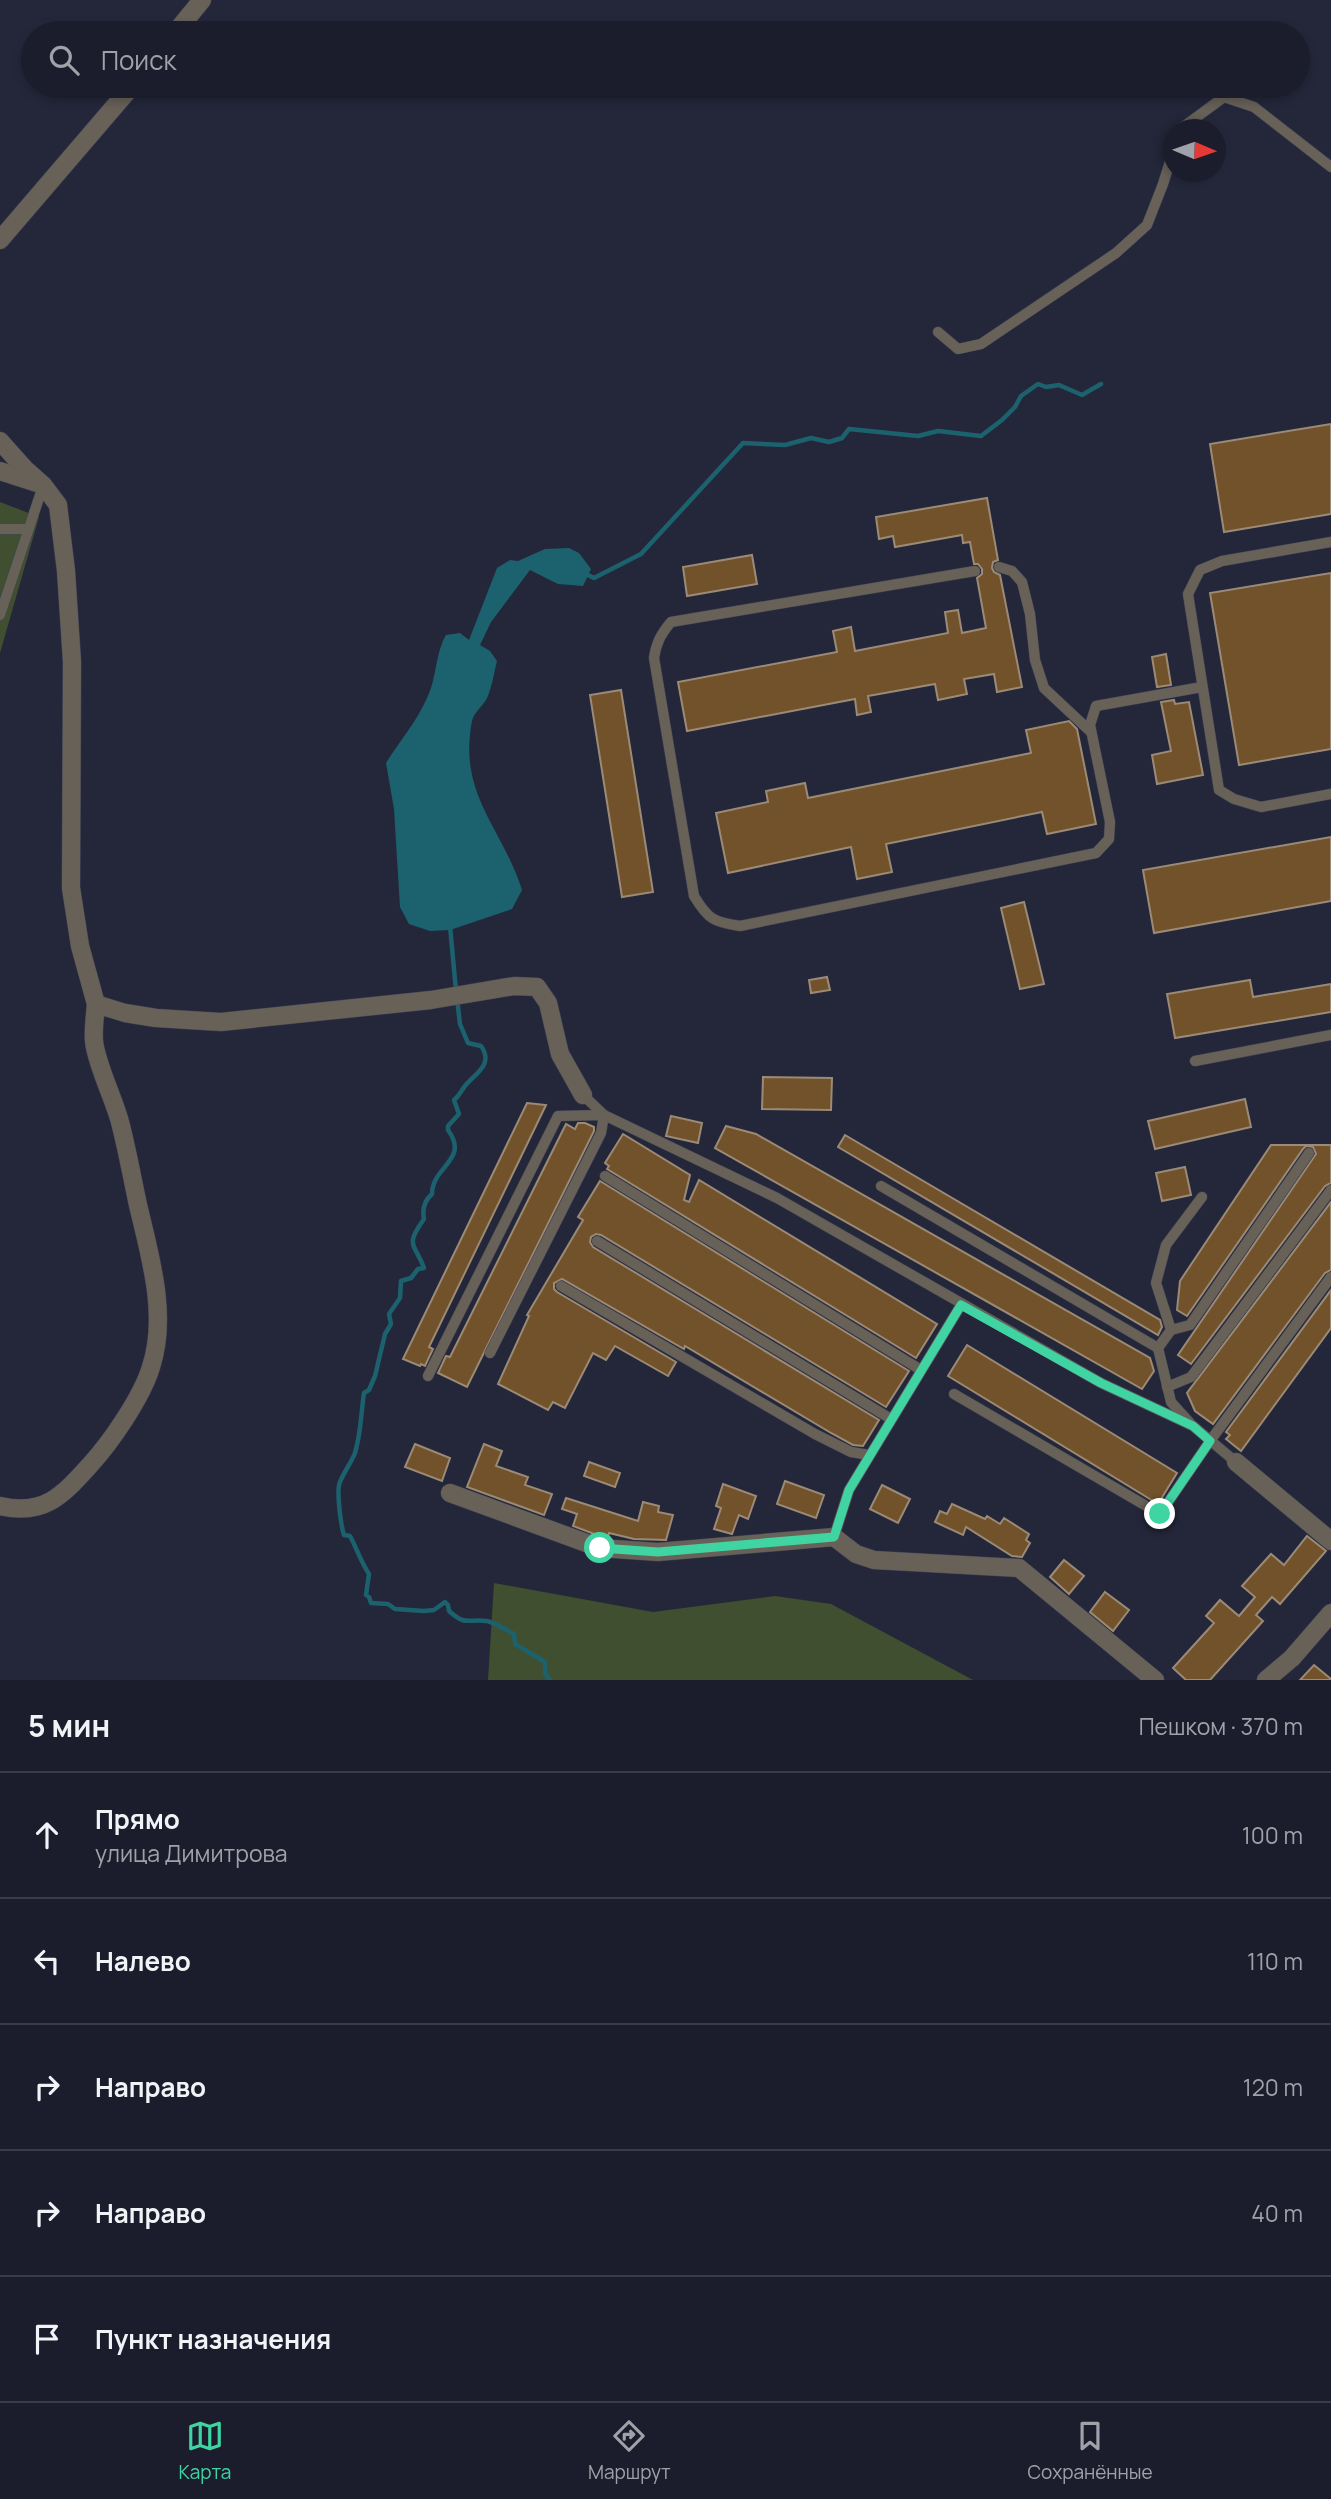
<!DOCTYPE html>
<html lang="ru">
<head>
<meta charset="utf-8">
<style>
	:root { --surface:#1b1d2c; --page:#242634; --text:#f1f3f6; --muted:#a0a2a9; --line:#393b48; --accent:#3fd4a2 }
	body { margin:0; font-family:Manrope,sans-serif; background:var(--page); color:var(--text) }
	.compass { position:absolute; left:1163px; top:119px; width:63px; height:63px; border-radius:50%; background:var(--surface); box-shadow:0 4px 10px #0003; rotate:92deg }
	.stop { position:absolute; width:21px; height:21px; margin:-16px; border:5px solid #3fd4a2; border-radius:50%; background:#fff }
	.stop.end { background:#3fd4a2; border-color:#fff; box-shadow:0 2px 7px #0008 }
	.list { margin:0; padding:0; list-style:none }
	h2 { display:flex; justify-content:space-between; align-items:center; height:91px; margin:0; padding:0 28px; font-size:30px }
	h2 small { font-size:23px; font-weight:400; color:var(--muted) }
	.list li { display:grid; grid-template-columns:46px 1fr auto; gap:21px; align-items:center; box-sizing:border-box; height:126px; padding:0 28px; border-top:2px solid var(--line) }
	.list b { display:block; font-size:26px; white-space:nowrap }
	.list p { margin:0; font-size:23px; white-space:nowrap; color:var(--muted) }
	.list em { font-size:23px; font-style:normal; color:var(--muted) }
	.icon { flex:none; width:38px; height:38px; fill:none; stroke:currentColor; stroke-width:2; stroke-linecap:round; stroke-linejoin:round }
	.map { position:relative; flex:none; width:1331px; height:1680px; overflow:hidden }
	.search { position:absolute; background:var(--surface); box-shadow:0 4px 10px #0003; left:21px; right:21px; top:21px; height:77px; display:flex; align-items:center; gap:18px; box-sizing:border-box; padding:0 24px; border-radius:38px; color:var(--muted); font-size:26px }
	.sheet { height:721px; background:var(--surface) }
	nav { display:flex; justify-content:space-around; align-items:center; box-sizing:border-box; height:98px; border-top:2px solid var(--line); background:var(--surface); font-size:19px; color:var(--muted) }
	nav a { display:grid; justify-items:center; gap:4px }
	nav .on { color:var(--accent) }
	.map>svg:first-child { display:block }
	.green { fill:#404f30 }
	.water { fill:#1c626e }
	.lines { fill:none; stroke-linecap:round; stroke-linejoin:round }
	.stream { stroke:#1c626e; stroke-width:4.5 }
	.building { fill:#72522b; stroke:#9b8a76; stroke-width:2 }
	.service-casing { stroke:#414456; stroke-width:11 }
	.minor-casing { stroke:#414456; stroke-width:19 }
	.tertiary-casing { stroke:#414456; stroke-width:19 }
	.service { stroke:#676158; stroke-width:10 }
	.minor { stroke:#676158; stroke-width:18 }
	.tertiary { stroke:#676158; stroke-width:18 }
	.route { stroke:#3fd4a2; stroke-width:9 }
</style>
</head>
<body>
<div class="map">
<svg width="1331" height="1680" viewBox="0 0 1331 1680">
	<rect width="100%" height="100%" fill="#24273a"/>
	<g class="green">
		<polygon points="0,502 39,517 0,653"/>
		<polygon points="494,1583 653,1612 775,1596 831,1604 973,1680 488,1680"/>
	</g>
	<path class="water" d="M569 548 579 553 591 569 583 586 558 584 530 570 491 622 480 645 490 651 497 661C494 673 492 687 487 698 483 706 474 712 472 721 458 795 501 825 522 890L512 909 450 930 430 931 409 924 400 907 394 809 386 763C399 742 417 721 427 698 437 678 435 654 446 635L460 633 469 640 497 568 510 560 518 561 545 549Z"/>
	<g class="lines">
		<g class="stream">
			<polyline points="584,573 594,578 641,554 743,443 785,445 811,438 829,442 842,438 849,429 918,436 938,431 981,436 1002,420 1015,407 1021,396 1038,384 1046,387 1059,385 1082,395 1101,384"/>
			<polyline points="450,926 456,991"/>
			<path d="M457 999 460 1024 468 1043 481 1046C494 1064 476 1073 465 1086 461 1091 459 1096 454 1100L459 1114 448 1126V1130C470 1160 432 1166 432 1194 424 1201 422 1209 424 1219 404 1247 415 1243 424 1268L418 1269 411 1278 401 1281 400 1298 389 1314 391 1324 385 1334 375 1376 369 1390 364 1393C361 1413 361 1433 355 1453 351 1463 344 1472 340 1482 336 1490 341 1526 344 1535L350 1536C357 1549 361 1562 369 1574L366 1595 369 1597 371 1603 388 1604 395 1609 424 1611 434 1610 445 1602 448 1605 449 1611C467 1627 467 1618 487 1621 495 1623 506 1630 514 1634L515 1644 545 1662V1673L550 1680"/>
		</g>
	</g>
	<g class="building">
		<polygon points="1331,424 1331,514 1224,532 1210,444"/>
		<polygon points="987,498 998,560 993,562 992,568 994,572 1000,575 1022,687 997,692 994,674 964,679 967,694 938,700 935,684 868,696 871,712 857,715 855,699 687,731 678,682 837,652 833,631 851,627 855,651 948,633 945,612 958,610 962,633 986,628 977,578 982,574 982,569 978,564 974,564 970,542 963,543 962,535 895,547 893,536 879,539 876,517"/>
		<polygon points="752,555 757,584 687,596 683,567"/>
		<polygon points="1331,573 1331,749 1239,765 1210,593"/>
		<polygon points="1166,654 1171,685 1157,687 1152,657"/>
		<polygon points="621,690 653,892 622,897 590,695"/>
		<polygon points="1174,700 1175,704 1189,702 1203,775 1157,784 1152,755 1171,751 1161,702"/>
		<polygon points="1069,721 1077,729 1096,824 1047,834 1042,812 886,844 892,872 857,879 851,847 728,873 716,813 768,802 766,791 805,783 808,798 1031,753 1026,730"/>
		<polygon points="1331,837 1331,901 1154,933 1143,870"/>
		<polygon points="1024,902 1044,984 1020,989 1001,908"/>
		<polygon points="827,977 830,990 811,993 809,980"/>
		<polygon points="1250,980 1253,997 1331,984 1331,1012 1175,1038 1167,994"/>
		<polygon points="763,1077 832,1078 831,1110 762,1109"/>
		<polygon points="1245,1099 1251,1127 1155,1149 1148,1121"/>
		<polygon points="527,1103 546,1105 429,1347 433,1349 425,1366 421,1364 420,1366 403,1359"/>
		<polygon points="671,1116 702,1123 698,1143 666,1136"/>
		<polygon points="578,1123 585,1123 594,1127 594,1131 467,1387 438,1373 446,1356 450,1357 566,1124 575,1129"/>
		<polygon points="726,1126 756,1134 1150,1358 1154,1371 1142,1389 715,1148"/>
		<polygon points="623,1134 690,1175 684,1200 689,1202 699,1180 937,1324 916,1358 607,1169 609,1166 605,1163"/>
		<polygon points="845,1135 1160,1320 1162,1327 1158,1335 838,1147"/>
		<polygon points="1271,1145 1331,1145 1331,1183 1325,1186 1191,1364 1178,1355 1316,1154 1313,1147 1306,1146 1303,1149 1187,1316 1177,1310 1180,1281"/>
		<polygon points="1185,1167 1191,1195 1162,1201 1156,1173"/>
		<polygon points="600,1181 909,1371 886,1407 601,1235 596,1234 591,1237 590,1242 593,1247 879,1420 863,1446 853,1445 831,1433 685,1346 684,1349 562,1279 554,1283 554,1289 557,1292 676,1362 668,1376 615,1346 606,1360 593,1353 565,1408 553,1402 548,1410 498,1384 529,1316 527,1315 583,1220 578,1217"/>
		<polygon points="1331,1202 1331,1270 1325,1273 1213,1424 1195,1411 1187,1393"/>
		<polygon points="1331,1290 1331,1328 1241,1451 1226,1439 1230,1435 1226,1432"/>
		<polygon points="967,1345 1177,1473 1158,1504 948,1376"/>
		<polygon points="415,1444 450,1458 442,1481 405,1467"/>
		<polygon points="484,1444 502,1451 496,1466 528,1477 525,1485 552,1494 544,1515 467,1487"/>
		<polygon points="589,1462 620,1473 615,1487 584,1476"/>
		<polygon points="785,1481 824,1495 816,1518 777,1504"/>
		<polygon points="723,1484 756,1496 748,1519 739,1515 732,1534 714,1529 721,1508 716,1506"/>
		<polygon points="882,1485 910,1499 898,1523 870,1509"/>
		<polygon points="566,1498 638,1521 643,1502 659,1506 658,1512 673,1515 666,1540 634,1539 609,1533 608,1537 602,1537 573,1526 577,1514 562,1509"/>
		<polygon points="952,1504 985,1519 987,1516 1000,1524 1004,1518 1029,1534 1026,1540 1030,1543 1022,1557 1012,1556 966,1527 963,1535 935,1522 940,1511 947,1514"/>
		<polygon points="1307,1536 1326,1551 1280,1604 1272,1597 1256,1615 1263,1621 1210,1680 1186,1680 1173,1668 1214,1623 1206,1616 1220,1600 1239,1616 1255,1597 1242,1586 1271,1554 1284,1565"/>
		<polygon points="1064,1560 1084,1576 1069,1594 1050,1577"/>
		<polygon points="1105,1592 1129,1610 1113,1631 1090,1612"/>
		<polygon points="1314,1665 1331,1679 1331,1680 1300,1680"/>
	</g>
	<g class="lines">
		<g class="service-casing">
			<g id="service">
				<polyline points="1179,130 1224,97 1254,107 1331,167"/>
				<polyline points="938,332 958,349 981,344 1116,253 1147,225 1163,184 1174,149"/>
				<polyline points="0,529 28,529"/>
				<polyline points="1331,542 1222,561 1200,570 1188,594 1219,790 1234,799 1261,807 1331,794"/>
				<polyline points="999,567 1012,571 1022,582 1030,614 1035,660 1044,688 1091,732"/>
				<path d="M975 571 671 622C661 634 656 643 654 658L694 896C708 919 713 922 740 926L1096 853 1109 839 1110 822 1090 725 1096 706 1202 687"/>
				<polyline points="0,615 43,486"/>
				<polyline points="1195,1061 1331,1035"/>
				<polyline points="583,1095 604,1115 777,1198 1101,1383 1193,1426 1236,1462"/>
				<polyline points="605,1176 921,1370"/>
				<polyline points="881,1186 1158,1348"/>
				<polyline points="597,1241 891,1419"/>
				<polyline points="561,1286 815,1434 851,1452 869,1455"/>
				<polyline points="1171,1330 1190,1325 1309,1153"/>
				<polyline points="428,1376 558,1116 604,1115 601,1133 490,1353"/>
				<polyline points="1167,1387 1191,1377 1331,1190"/>
				<polyline points="954,1394 1160,1514 1210,1441 1331,1277"/>
				<polyline points="1190,1423 1171,1402 1158,1348 1171,1330 1156,1283 1166,1245 1202,1197"/>
				<polyline points="834,1537 849,1490 961,1305"/>
			</g>
		</g>
		<g class="minor-casing">
			<g id="minor">
				<polyline points="175,33 202,0"/>
				<polyline points="0,240 132,86"/>
				<polyline points="0,441 25,469 43,485 58,505 66,571 72,662 71,888 80,946 96,1004"/>
				<polyline points="0,471 37,483"/>
				<polyline points="450,1493 600,1548 658,1552 834,1537 856,1554 874,1560 1019,1568 1155,1680"/>
				<path d="M0 1506C44 1516 62 1496 90 1465 111 1442 142 1397 151 1367 168 1315 150 1256 138 1205 132 1177 127 1149 120 1122 114 1099 96 1063 94 1041 93 1029 95 1016 96 1004L125 1013 156 1018 221 1022 431 1000 514 986 537 987 548 1003 560 1054 583 1095"/>
				<polyline points="1266,1680 1292,1658 1331,1613"/>
			</g>
		</g>
		<g class="tertiary-casing">
			<polyline id="tertiary" points="1236,1462 1331,1541"/>
		</g>
		<use href="#service" class="service"/>
		<use href="#minor" class="minor"/>
		<use href="#tertiary" class="tertiary"/>
	</g>
	<g class="lines">
		<polyline class="route" points="600,1548 658,1552 834,1537 849,1490 961,1305 1101,1383 1193,1426 1210,1441 1160,1514"/>
	</g>
</svg>
<svg class="compass" viewBox="-18 -18 36 36"><path d="M0-13l5 13h-10z" fill="#e53935"/><path d="M0 13l5-13h-10z" fill="#a0a2a9"/></svg>
<div class="stop" style="left:600px;top:1548px"></div>
<div class="stop end" style="left:1160px;top:1514px"></div>
<div class="search"><svg class="icon" aria-label="search" viewBox="0 0 24 24"><circle cx="10" cy="10" r="6"/><path d="M15 15l6 6"/></svg>Поиск</div>
</div>
<section class="sheet">
<h2>5 мин<small>Пешком · 370 m</small></h2>
<ul class="list">
<li><svg class="icon" aria-label="ahead" viewBox="0 0 24 24"><path d="M12 20V5M6 11l6-6 6 6"/></svg><div><b>Прямо</b><p>улица Димитрова</p></div><em>100 m</em></li>
<li><svg class="icon" aria-label="left" viewBox="0 0 24 24"><path d="M17 20v-9H6M10 6l-5 5 5 5"/></svg><div><b>Налево</b></div><em>110 m</em></li>
<li><svg class="icon" aria-label="right" viewBox="0 0 24 24"><path d="M7 20v-9h11M14 6l5 5-5 5"/></svg><div><b>Направо</b></div><em>120 m</em></li>
<li><svg class="icon" aria-label="right" viewBox="0 0 24 24"><path d="M7 20v-9h11M14 6l5 5-5 5"/></svg><div><b>Направо</b></div><em>40 m</em></li>
<li><svg class="icon" aria-label="arrive" viewBox="0 0 24 24"><path d="M6 21V4h12l-3 4 3 4H6"/></svg><div><b>Пункт назначения</b></div></li>
</ul>
</section>
<nav>
<a class="on"><svg class="icon" aria-label="map" viewBox="0 0 24 24"><path d="M3 6l6-2 6 2 6-2v14l-6 2-6-2-6 2zM9 4v14M15 6v14"/></svg>Карта</a>
<a><svg class="icon" aria-label="directions" viewBox="0 0 24 24"><path d="M12 3l9 9-9 9-9-9zM9 14v-3h6M13 9l2 2-2 2"/></svg>Маршрут</a>
<a><svg class="icon" aria-label="saved" viewBox="0 0 24 24"><path d="M7 4h10v16l-5-4-5 4z"/></svg>Сохранённые</a>
</nav>
</body>
</html>
